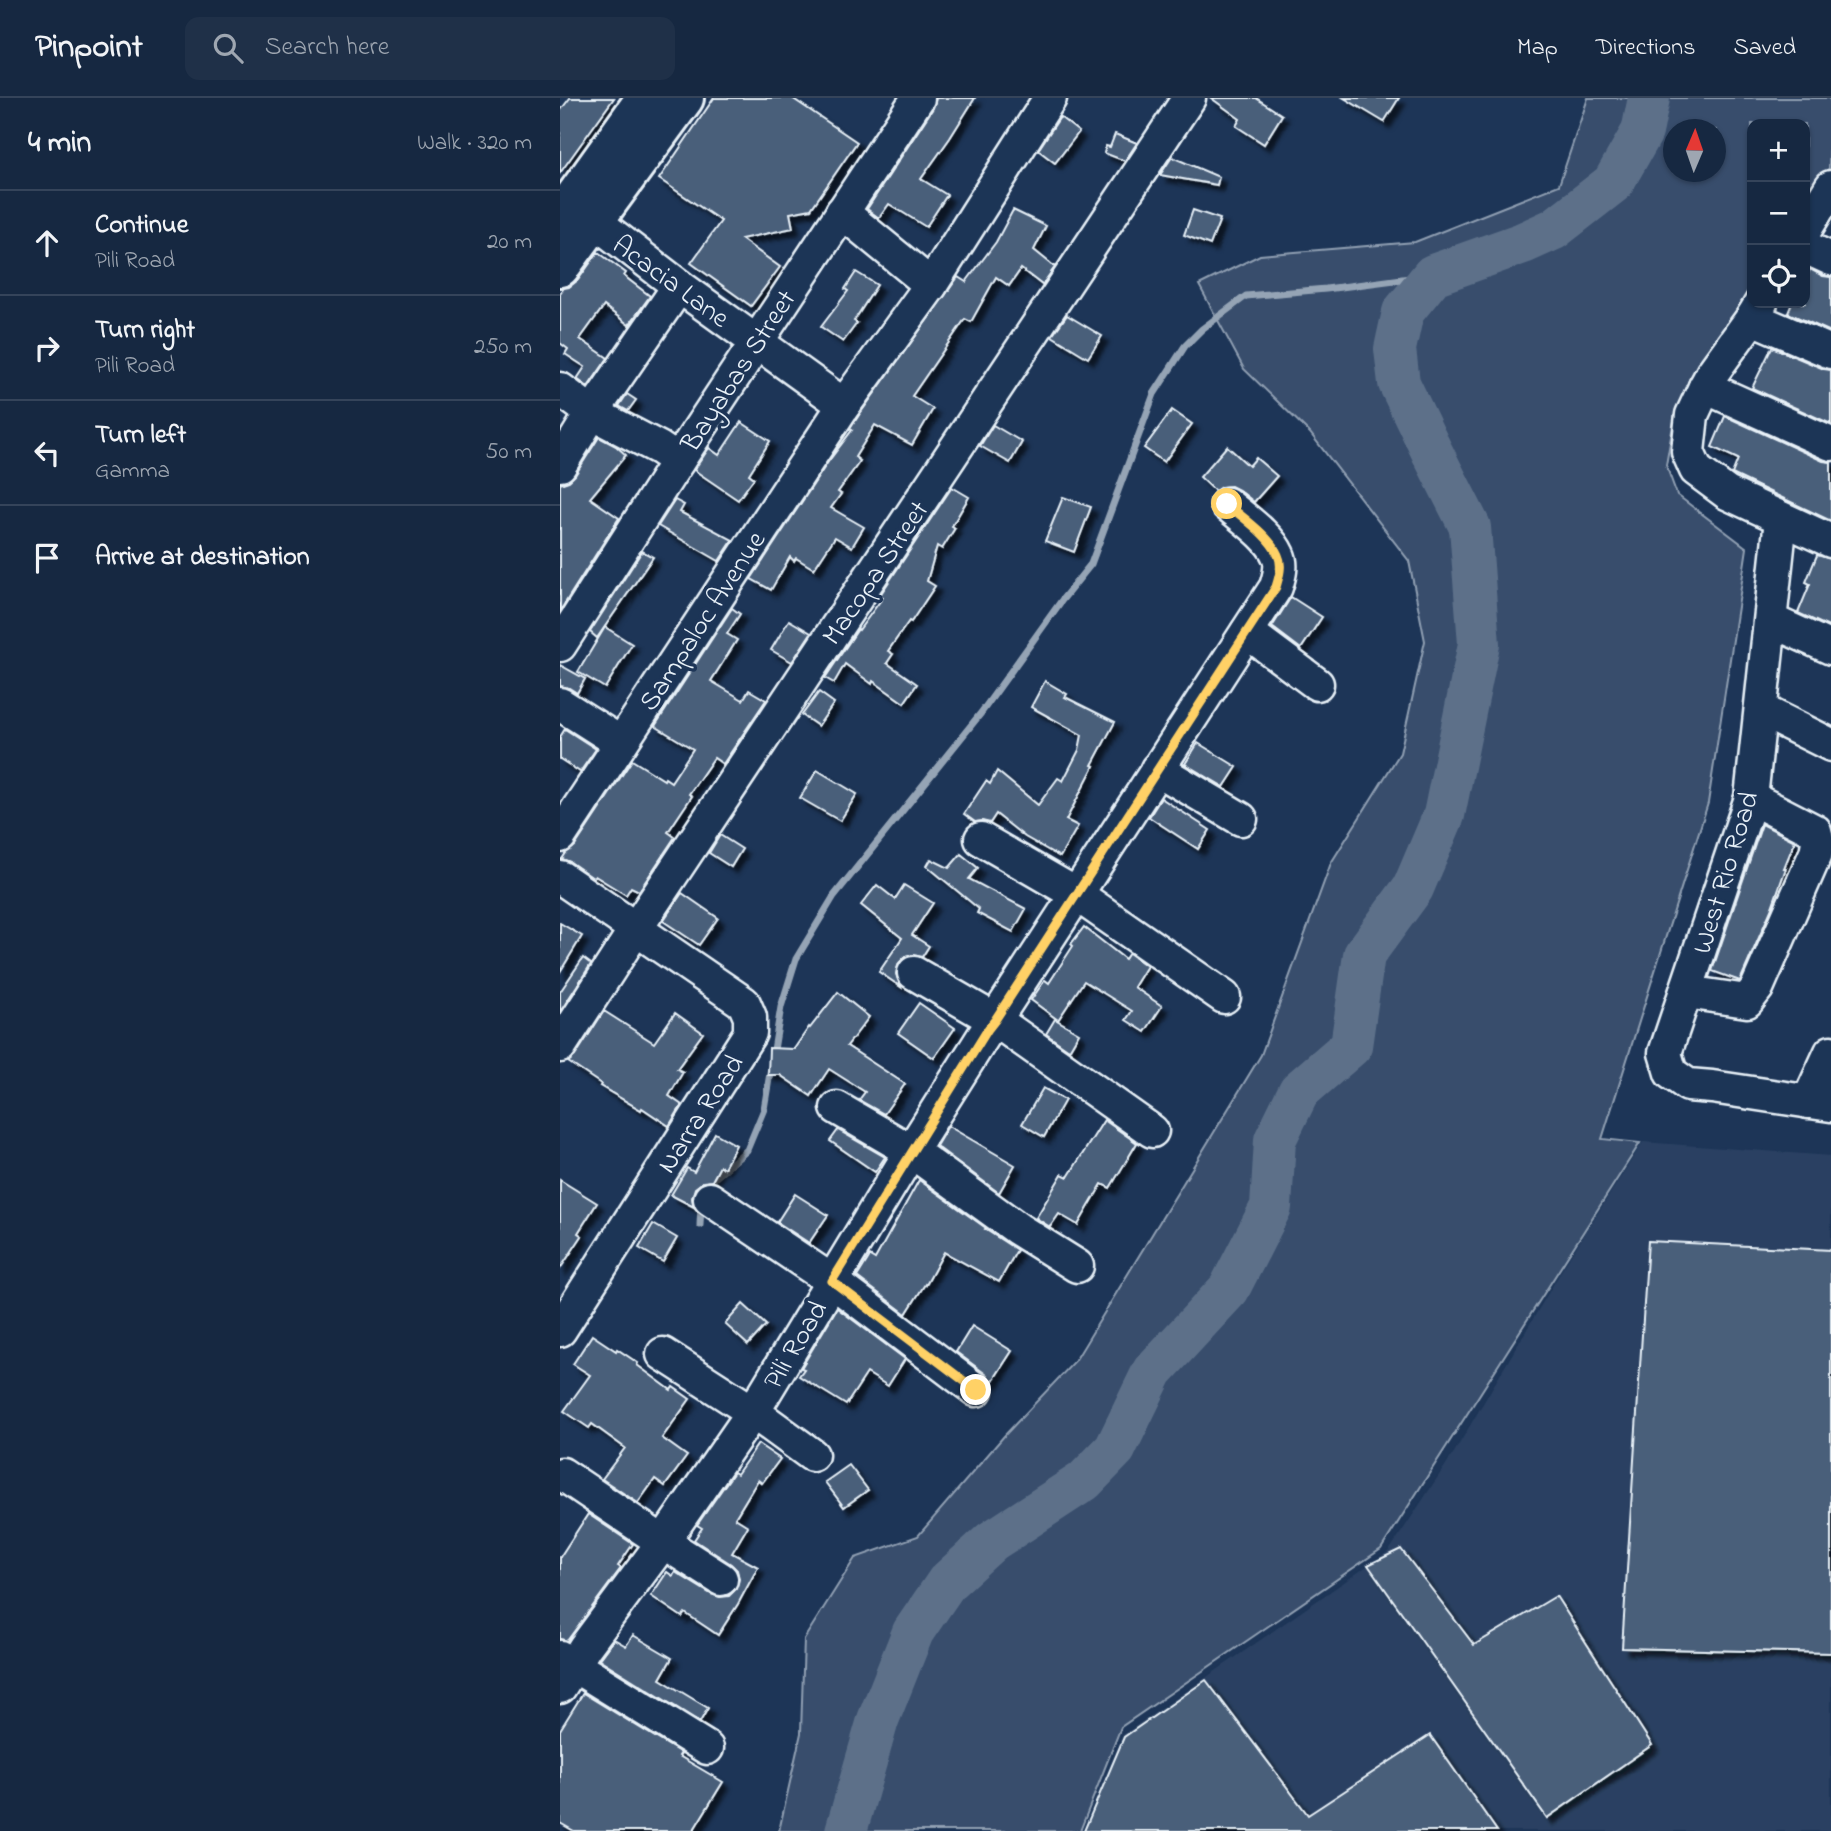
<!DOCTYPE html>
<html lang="en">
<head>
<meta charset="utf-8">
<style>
	:root { --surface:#162841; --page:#1f3048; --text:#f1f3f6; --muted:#9ea6b1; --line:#35445a }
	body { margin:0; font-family:"Indie Flower",sans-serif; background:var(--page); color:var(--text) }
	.controls { position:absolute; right:21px; top:21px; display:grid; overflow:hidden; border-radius:14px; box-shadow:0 2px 5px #0004 }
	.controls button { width:63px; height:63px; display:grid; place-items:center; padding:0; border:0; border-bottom:2px solid var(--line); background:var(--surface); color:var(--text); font:35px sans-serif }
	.compass { position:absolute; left:1103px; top:21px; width:63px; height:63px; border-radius:50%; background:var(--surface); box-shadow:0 2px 5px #0004; rotate:2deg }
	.stop { position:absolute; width:21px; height:21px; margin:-16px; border:5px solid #ffd166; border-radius:50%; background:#fff }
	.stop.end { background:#ffd166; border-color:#fff; box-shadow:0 2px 7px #0008 }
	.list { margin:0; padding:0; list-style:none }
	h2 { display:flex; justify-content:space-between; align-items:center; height:91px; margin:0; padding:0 28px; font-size:30px }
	h2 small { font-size:23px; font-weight:400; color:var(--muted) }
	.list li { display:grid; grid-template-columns:46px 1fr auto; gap:21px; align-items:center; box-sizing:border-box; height:105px; padding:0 28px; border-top:2px solid var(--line) }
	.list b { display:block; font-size:26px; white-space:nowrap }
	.list p { margin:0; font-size:23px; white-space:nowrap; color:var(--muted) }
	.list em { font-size:23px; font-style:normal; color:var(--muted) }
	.icon { flex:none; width:38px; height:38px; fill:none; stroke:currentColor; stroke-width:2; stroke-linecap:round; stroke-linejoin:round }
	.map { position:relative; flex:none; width:1271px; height:1733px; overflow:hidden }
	header { display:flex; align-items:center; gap:42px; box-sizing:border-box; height:98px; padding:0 35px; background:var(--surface); border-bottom:2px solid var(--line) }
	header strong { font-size:33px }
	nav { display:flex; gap:38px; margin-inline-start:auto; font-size:24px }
	.search { width:490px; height:63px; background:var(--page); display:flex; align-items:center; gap:18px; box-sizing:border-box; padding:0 24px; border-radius:14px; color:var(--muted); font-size:26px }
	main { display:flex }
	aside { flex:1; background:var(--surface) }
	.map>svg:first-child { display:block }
	.built { fill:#2a4162 }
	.green { fill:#374d6c; stroke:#909fb2; stroke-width:2; fill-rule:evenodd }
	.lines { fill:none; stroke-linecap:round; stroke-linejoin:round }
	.stream { stroke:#95a4b5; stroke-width:7 }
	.river { stroke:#5d7089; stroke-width:42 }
	.building { fill:#495e7a; stroke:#e8f1f8; stroke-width:2; filter:url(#shadow) }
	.minor-casing { stroke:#e8f1f8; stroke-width:37 }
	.major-casing { stroke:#e8f1f8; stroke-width:44 }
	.minor { stroke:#1d3557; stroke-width:32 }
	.major { stroke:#1d3557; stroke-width:38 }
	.route { stroke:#ffd166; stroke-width:9 }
	.labels { text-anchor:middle; stroke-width:7; stroke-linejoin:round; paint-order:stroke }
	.street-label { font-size:28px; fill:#e8f1f8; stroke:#1d3557 }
</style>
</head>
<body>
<header>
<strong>Pinpoint</strong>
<div class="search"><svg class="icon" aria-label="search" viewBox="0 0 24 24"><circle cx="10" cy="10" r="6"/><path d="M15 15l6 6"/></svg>Search here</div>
<nav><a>Map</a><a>Directions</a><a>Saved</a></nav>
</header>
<main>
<aside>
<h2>4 min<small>Walk · 320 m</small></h2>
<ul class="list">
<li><svg class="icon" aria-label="ahead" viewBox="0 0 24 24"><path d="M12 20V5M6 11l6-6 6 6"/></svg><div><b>Continue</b><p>Pili Road</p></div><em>20 m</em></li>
<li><svg class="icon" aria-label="right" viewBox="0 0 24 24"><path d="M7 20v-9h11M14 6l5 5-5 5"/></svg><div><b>Turn right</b><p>Pili Road</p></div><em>250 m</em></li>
<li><svg class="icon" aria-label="left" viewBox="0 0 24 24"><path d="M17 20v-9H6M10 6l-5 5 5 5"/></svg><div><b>Turn left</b><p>Gamma</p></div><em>50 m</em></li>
<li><svg class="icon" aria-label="arrive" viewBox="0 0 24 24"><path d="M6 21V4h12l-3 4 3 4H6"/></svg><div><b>Arrive at destination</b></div></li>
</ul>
</aside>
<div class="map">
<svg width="1271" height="1733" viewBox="0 0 1271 1733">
	<defs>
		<filter id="shadow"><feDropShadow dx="6" dy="6" stdDeviation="2" flood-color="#0009"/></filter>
	</defs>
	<rect width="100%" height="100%" fill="#1d3557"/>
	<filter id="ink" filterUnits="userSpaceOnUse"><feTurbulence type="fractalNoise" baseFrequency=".0143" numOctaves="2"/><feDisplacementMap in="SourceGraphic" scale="14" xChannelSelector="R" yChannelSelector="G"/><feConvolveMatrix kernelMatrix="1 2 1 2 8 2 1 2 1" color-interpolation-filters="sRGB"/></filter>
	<g filter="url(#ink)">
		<polygon class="built" points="1083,1044 1271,1058 1271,1733 525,1733 563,1637 829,1453 895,1353 1003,1170"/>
		<path class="green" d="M1028 0H1270L1271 4 1269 70 1245 107V26H1192V203L1132 283 1116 310 1106 367 1117 397 1187 450 1148 705 1042 1041 1080 1045 821 1451 561 1629 520 1733H219L241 1635 244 1541 295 1460 358 1438 444 1338 515 1263 701 957 771 765 840 655 865 543 849 463 750 335 684 271 639 187 700 157 855 144 999 87ZM1114 32H1156V74H1114Z"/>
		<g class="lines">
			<g class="stream">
				<polyline points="213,958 221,909 236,861 274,798 421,615 502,502 531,466 594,296 625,248 642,231 686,198 766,191 873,177"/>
				<polyline points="144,1092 150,1084 187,1052 204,1011 211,969"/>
				<polyline points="140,1127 141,1107"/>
			</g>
			<polyline class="river" points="286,1733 318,1622 353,1534 387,1484 432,1443 524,1383 555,1351 593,1273 669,1191 711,1109 715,1042 739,993 791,948 804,857 853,790 884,717 919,546 910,429 872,354 839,285 835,251 843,214 873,177 963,145 994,131 1053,85 1082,34 1089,0"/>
		</g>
		<g class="building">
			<polygon points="10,0 54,0 0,75 0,13"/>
			<polygon points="154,0 232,0 297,44 251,111 230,115 233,130 181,141 220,169 191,208 131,165 161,123 99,81"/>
			<polygon points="376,0 415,0 390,40 361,81 387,97 366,129 329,106 319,120 307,111 373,10"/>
			<polygon points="651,0 696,0 722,17 704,46 676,28 680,21"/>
			<polygon points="784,0 839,0 824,24"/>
			<polygon points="500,19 519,34 495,65 478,52"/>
			<polygon points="555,36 577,45 565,63 544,55 546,48 550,49"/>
			<polygon points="612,59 659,79 657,87 600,77"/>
			<polygon points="453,112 486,128 474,152 495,169 482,187 461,171 449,188 436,179 411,224 405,221 352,298 373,311 352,347 315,327 295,359 300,363 278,394 281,396 271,410 304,429 292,449 275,439 254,471 236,460 234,463 230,459 211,492 191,481 268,364 292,332 290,331 299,317 398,179 406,184 436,144"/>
			<polygon points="633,112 660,121 650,147 624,137"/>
			<polygon points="38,154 66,175 64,178 90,198 69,227 44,208 20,241 48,260 28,289 17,281 25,269 5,256 8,251 0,245 0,195 4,190 9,189 18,182"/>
			<polygon points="1250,171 1263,178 1271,179 1271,234 1228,215 1232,205 1245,205 1245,182"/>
			<polygon points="296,174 317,187 294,223 297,225 283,244 261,229 288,193 285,191"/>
			<polygon points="507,217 542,238 528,260 492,238"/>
			<polygon points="1212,249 1264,271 1271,272 1271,326 1192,290"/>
			<polygon points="67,296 76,302 68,313 59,308"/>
			<polygon points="612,312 632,326 604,364 584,350"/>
			<polygon points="1165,318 1263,363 1271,364 1271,423 1172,376 1178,361 1152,349"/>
			<polygon points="181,324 210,343 189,376 194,380 178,402 134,372 149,350 159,357"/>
			<polygon points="433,327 462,344 450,365 420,348"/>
			<polygon points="39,339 56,348 66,357 30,400 59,420 0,513 0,386 9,383 15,377"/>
			<polygon points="667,348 689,368 696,360 717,378 694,404 679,392 671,388 661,389 655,393 640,379"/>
			<polygon points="392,389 409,399 392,428 395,430 382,451 377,448 367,483 375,488 351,524 349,523 328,553 333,556 327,565 357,586 344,605 313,583 312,586 285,566 274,585 265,580 298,531 299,532 323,499 320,497"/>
			<polygon points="503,399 531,409 514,454 485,443"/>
			<polygon points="115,402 124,407 120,414 173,442 159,463 98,428"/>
			<polygon points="82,453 93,459 37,540 30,534"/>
			<polygon points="1257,457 1271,461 1271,530 1238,515 1250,486 1246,484"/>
			<polygon points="731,499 762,519 741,551 712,529"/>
			<polygon points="172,510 180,516 167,536 177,542 151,583 183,602 189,592 206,602 163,666 154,660 129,696 132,698 108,734 115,739 79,793 71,789 66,797 35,778 33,780 10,764 2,761 6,755 15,748 72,662 104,682 105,680 111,684 133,651 95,628"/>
			<polygon points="229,522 251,535 232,564 211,552"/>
			<polygon points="45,529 72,546 45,590 18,574"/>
			<polygon points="0,567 25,581 17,595 9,590 0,588"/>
			<polygon points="485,583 507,596 505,599 555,624 532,667 534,668 506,722 518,728 500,759 465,739 436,716 430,725 422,723 415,724 404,716 426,683 430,686 437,673 478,707 498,680 503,683 519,652 522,637 471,609"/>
			<polygon points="259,594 274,605 258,628 242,617"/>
			<polygon points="5,631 36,651 20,674 0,661 0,639"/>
			<polygon points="638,645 677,669 664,689 625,666"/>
			<polygon points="257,672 297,696 280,723 240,700"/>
			<polygon points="601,700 650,732 638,751 589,719"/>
			<polygon points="1202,726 1235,743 1224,770 1226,770 1211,812 1180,883 1152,873"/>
			<polygon points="160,737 182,751 171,769 149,755"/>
			<polygon points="401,756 418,770 409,781 466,811 453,834 417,815 419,811 367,768 371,761 389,770"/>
			<polygon points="317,787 335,801 344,787 373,805 352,837 369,848 362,859 353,857 345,859 339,865 336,876 341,889 319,874 342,840 301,807"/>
			<polygon points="122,795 158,820 139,847 103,823"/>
			<polygon points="0,825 22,838 0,874"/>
			<polygon points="524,829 565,861 569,855 587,868 574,889 602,908 585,934 566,922 572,913 524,883 498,922 471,902 485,882 489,885 513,848 511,846"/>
			<polygon points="23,860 31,866 0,914 0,894"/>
			<polygon points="278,894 309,919 287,948 345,986 324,1016 299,1002 305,994 269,971 251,998 220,977 208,977 209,950 234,951 249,929 250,930"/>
			<polygon points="359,905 395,930 374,960 338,935"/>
			<polygon points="44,913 94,945 115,915 143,935 117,971 123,974 109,998 122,1007 109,1028 82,1010 81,1012 40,988 41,986 8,964 15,958"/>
			<polygon points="495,921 519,935 509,952 486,936"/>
			<polygon points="483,990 505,1002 484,1039 462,1026"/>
			<polygon points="544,1022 577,1045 550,1090 542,1086 518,1127 499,1116 490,1129 476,1120 502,1076 508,1079"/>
			<polygon points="388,1028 455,1067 439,1095 376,1048"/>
			<polygon points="278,1032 325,1059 315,1074 270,1043"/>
			<polygon points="155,1035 176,1047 164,1070 160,1068 152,1083 143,1084 135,1090 132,1100 134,1109 111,1097 127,1070 134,1074"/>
			<polygon points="0,1082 37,1105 18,1135 22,1138 0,1171"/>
			<polygon points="359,1082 426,1130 425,1131 457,1152 439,1184 384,1154 366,1187 365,1186 346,1216 297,1179 310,1158 315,1161"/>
			<polygon points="235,1096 268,1117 249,1145 217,1124"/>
			<polygon points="93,1126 117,1140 103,1164 79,1150"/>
			<polygon points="1088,1143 1271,1152 1271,1555 1062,1550"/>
			<polygon points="183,1206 206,1227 188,1247 165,1226"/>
			<polygon points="277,1210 345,1261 328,1288 307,1275 286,1307 239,1278 244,1271 241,1270"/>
			<polygon points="412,1228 452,1253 432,1284 427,1277 396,1254"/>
			<polygon points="32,1237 56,1253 57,1251 78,1265 77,1267 111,1292 113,1289 130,1301 102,1340 127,1358 105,1388 95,1381 78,1405 42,1381 65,1350 32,1326 29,1330 4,1313 30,1277 13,1266"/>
			<polygon points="198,1346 220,1361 202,1385 198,1382 175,1420 188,1428 172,1455 198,1469 178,1506 158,1537 125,1515 122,1519 91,1498 107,1474 113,1478 115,1474 151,1496 160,1499 169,1498 176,1491 179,1481 177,1472 171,1466 134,1442 142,1430 137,1427 174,1374 177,1376"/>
			<polygon points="289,1367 308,1392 284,1409 265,1384"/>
			<polygon points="28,1416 73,1446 58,1468 61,1470 7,1543 0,1541 0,1459"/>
			<polygon points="841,1451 914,1547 996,1498 1092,1647 987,1720 808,1467"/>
			<polygon points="73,1537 112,1560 100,1581 148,1610 140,1624 39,1561 54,1541 66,1548"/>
			<polygon points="646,1582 748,1717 870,1637 937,1733 524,1733 564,1639"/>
			<polygon points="23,1595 121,1655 119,1658 163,1684 133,1733 14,1733 0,1725 0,1632"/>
		</g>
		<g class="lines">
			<g class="minor-casing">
				<g id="minor">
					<polyline points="15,108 119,188 284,307"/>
					<polyline points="282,114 371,187"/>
					<polyline points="1245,132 1271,89"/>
					<polyline points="1245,149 1271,161"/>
					<polyline points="1201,205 1192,220 1153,274 1145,289 1132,317 1128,354 1136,372 1167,395 1271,443"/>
					<polyline points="1192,220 1271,254"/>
					<polyline points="1145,289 1271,346"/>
					<polyline points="0,291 32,315 99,350 118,363"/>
					<polyline points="0,367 32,315 119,188"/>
					<polyline points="1221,421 1191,700 1105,955 1111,975 1128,987 1152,989 1271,1007"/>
					<polyline points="1212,523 1271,550"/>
					<polyline points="687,534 757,586"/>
					<polyline points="0,547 118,363 358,0"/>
					<polyline points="0,606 61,645"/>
					<polyline points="1201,612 1271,647"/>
					<polyline points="597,671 681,721"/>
					<polyline points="0,738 284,307 371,187 490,0"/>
					<polyline points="421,741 516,796 664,899"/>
					<polyline points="0,779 184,905 190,919 190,935 0,1232"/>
					<polyline points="354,875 435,922 592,1033"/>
					<polyline points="1126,894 1187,903 1197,890 1256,755 1258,744 1255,733 1191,700"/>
					<polyline points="0,948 75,832 629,0"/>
					<polyline points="1248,1004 1271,954"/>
					<polyline points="277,1010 351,1053 458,1131 517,1168"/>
					<polyline points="150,1101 272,1183 416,1292"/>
					<polyline points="103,1256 193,1314 252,1357"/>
					<polyline points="2,1376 103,1444 161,1481"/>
					<polyline points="0,1559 147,1650"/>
					<path d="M0 1589 25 1549 103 1444 193 1314 351 1053 428 931 435 922 716 489C719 479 723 467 718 457 710 438 683 420 667 406"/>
				</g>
			</g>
			<g class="major-casing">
				<g id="major">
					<polyline points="0,120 86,0"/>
					<polyline points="0,169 124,0"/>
				</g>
			</g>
			<use href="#minor" class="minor"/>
			<use href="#major" class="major"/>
		</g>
	</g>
	<g class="lines" filter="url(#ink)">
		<path class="route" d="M416 1292 272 1183 428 931 435 922 716 489C719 479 723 467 718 457 710 438 683 420 667 406"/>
	</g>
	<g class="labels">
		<g class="street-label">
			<text transform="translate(112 182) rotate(36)" y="10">Acacia Lane</text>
			<text transform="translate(177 272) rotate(-57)" y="10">Bayabas Street</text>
			<text transform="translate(314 474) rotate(-56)" y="10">Macopa Street</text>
			<text transform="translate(141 522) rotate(-57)" y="10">Sampaloc Avenue</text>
			<text transform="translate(1164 774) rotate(-73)" y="10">West Rio Road</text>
			<text transform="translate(139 1015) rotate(-57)" y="10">Narra Road</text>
			<text transform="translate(234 1246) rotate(-59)" y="10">Pili Road</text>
		</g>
	</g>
</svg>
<div class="controls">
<button>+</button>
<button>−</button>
<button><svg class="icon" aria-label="locate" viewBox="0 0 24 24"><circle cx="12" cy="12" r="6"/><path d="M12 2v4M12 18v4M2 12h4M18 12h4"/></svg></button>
</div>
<svg class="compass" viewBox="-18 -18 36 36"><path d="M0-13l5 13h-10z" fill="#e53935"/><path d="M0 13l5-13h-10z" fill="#9ea6b1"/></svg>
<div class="stop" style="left:667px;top:406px"></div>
<div class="stop end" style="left:416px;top:1292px"></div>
</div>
</main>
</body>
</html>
